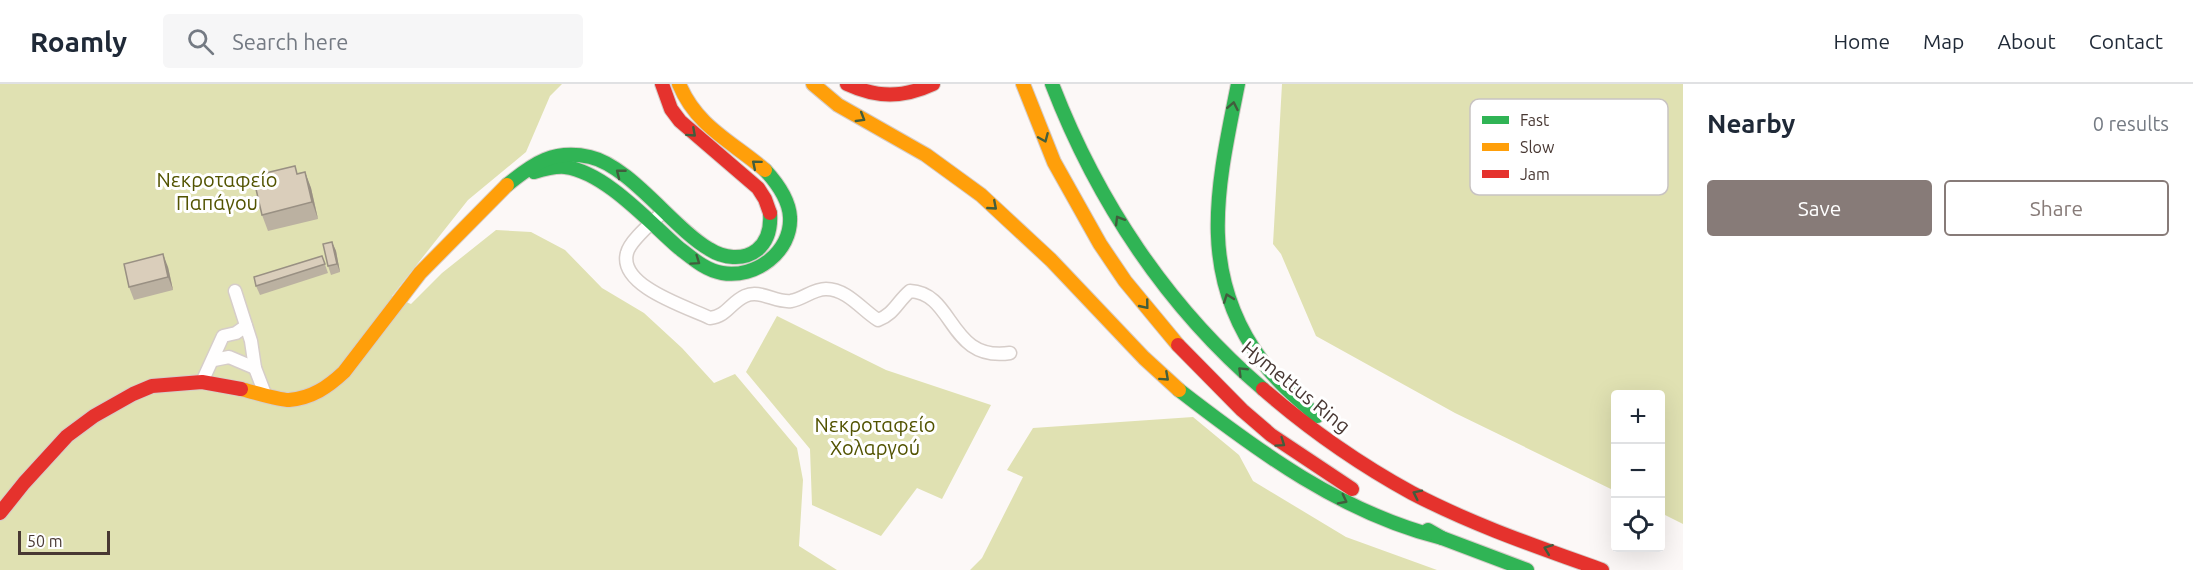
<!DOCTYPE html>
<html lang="en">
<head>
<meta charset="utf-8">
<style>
	:root { --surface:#fff; --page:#f6f6f7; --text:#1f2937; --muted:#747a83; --line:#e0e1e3; --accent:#877b78 }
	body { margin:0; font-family:Ubuntu,sans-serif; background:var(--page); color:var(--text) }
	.controls { position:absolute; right:18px; bottom:18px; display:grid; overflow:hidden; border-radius:6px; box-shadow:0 6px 24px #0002 }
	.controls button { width:54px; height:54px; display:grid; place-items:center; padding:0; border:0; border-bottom:2px solid var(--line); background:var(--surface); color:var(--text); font:30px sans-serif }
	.scale { position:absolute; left:18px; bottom:15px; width:92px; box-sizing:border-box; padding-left:6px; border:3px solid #483833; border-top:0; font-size:16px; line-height:21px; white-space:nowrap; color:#483833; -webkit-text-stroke:4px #fff; paint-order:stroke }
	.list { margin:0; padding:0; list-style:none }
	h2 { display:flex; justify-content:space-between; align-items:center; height:78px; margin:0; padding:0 24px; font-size:26px }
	h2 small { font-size:20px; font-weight:400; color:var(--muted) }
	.actions { display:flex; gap:12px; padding:18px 24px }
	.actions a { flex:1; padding:14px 0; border:2px solid var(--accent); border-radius:6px; text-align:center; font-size:21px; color:var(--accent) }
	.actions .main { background:var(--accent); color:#fff }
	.icon { flex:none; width:33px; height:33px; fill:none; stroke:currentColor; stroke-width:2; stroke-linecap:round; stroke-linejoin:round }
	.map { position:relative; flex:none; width:1683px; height:486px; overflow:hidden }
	header { display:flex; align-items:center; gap:36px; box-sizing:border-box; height:84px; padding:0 30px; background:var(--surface); border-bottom:2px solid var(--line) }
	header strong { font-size:28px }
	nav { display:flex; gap:33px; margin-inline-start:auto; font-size:21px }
	.search { width:420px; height:54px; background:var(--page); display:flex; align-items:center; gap:15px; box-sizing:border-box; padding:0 21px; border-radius:6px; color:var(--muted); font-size:22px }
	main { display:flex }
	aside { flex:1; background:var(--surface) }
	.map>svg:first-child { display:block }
	.green { fill:#e0e1b2 }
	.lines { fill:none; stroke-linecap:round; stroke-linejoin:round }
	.street-casing { stroke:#d6cdc9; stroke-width:15 }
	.fast-casing { stroke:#d6cdc9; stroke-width:16 }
	.slow-casing { stroke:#d6cdc9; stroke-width:16 }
	.jam-casing { stroke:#d6cdc9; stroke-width:16 }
	.street { stroke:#fffefe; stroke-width:12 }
	.fast { stroke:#30b455; stroke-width:14 }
	.slow { stroke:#ff9f0a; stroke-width:14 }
	.jam { stroke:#e5322d; stroke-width:14 }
	.wall { fill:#bbb1a1 }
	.shaded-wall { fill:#999083 }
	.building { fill:#dacebb; stroke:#999083; stroke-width:1.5 }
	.oneway { stroke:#415d3d }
	.labels { text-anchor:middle; stroke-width:6; stroke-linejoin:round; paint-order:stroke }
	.park-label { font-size:20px; fill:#525301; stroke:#fff }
	.street-label { font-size:20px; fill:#483833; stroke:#fff }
	.key { fill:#fff; stroke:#c8c3c2; stroke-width:1.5 }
	.key-label { font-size:16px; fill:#483833 }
</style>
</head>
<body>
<header>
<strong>Roamly</strong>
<div class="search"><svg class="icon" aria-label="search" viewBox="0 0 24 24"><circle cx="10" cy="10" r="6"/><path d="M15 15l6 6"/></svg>Search here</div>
<nav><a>Home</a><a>Map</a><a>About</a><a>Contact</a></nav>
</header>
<main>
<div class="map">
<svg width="1683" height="486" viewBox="0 0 1683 486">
	<rect width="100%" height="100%" fill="#fcf8f7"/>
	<g class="green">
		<polygon points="0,0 562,0 550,12 526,68 468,116 392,212 411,220 442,189 496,146 531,148 565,166 602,204 644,229 682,264 714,299 735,290 797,364 803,396 799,462 837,486 0,486"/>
		<polygon points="1282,0 1683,0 1683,440 1661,429 1660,310 1616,310 1615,407 1455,329 1316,252 1281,170 1273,160"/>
		<polygon points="777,232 886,286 991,321 942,415 917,404 881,452 812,421 810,365 746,288"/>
		<polygon points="1193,333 1239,371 1253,397 1346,453 1437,486 970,486 982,474 1023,393 1007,386 1033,344"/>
	</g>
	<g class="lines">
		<g class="street-casing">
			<g id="street">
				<path d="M664 127C654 137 630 156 627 169 618 202 687 223 710 234 727 232 730 219 745 212 760 205 776 219 791 217 803 215 813 205 826 205 847 205 862 226 878 236 894 230 897 218 910 207 955 209 948 278 1010 269"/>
				<polyline points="235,207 251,257 255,284 265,310"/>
				<polyline points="214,276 229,273 255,284"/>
				<polyline points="202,298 223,252 236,249 246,242"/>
			</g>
		</g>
		<g class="fast-casing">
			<g id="fast">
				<path d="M1052 0C1097 117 1167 223 1263 305"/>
				<path d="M1238 0C1218 100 1196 188 1262 277 1277 298 1298 315 1317 332"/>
				<path d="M534 88C544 85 554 82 565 83 605 88 649 138 679 164 692 174 705 186 722 189 755 195 792 168 790 133 789 115 777 99 765 86"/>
				<path d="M507 101C534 79 554 65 590 73 630 82 673 144 709 165 723 174 743 177 757 166 768 157 771 143 770 129"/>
				<path d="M1179 306C1259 368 1342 429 1442 454"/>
				<polyline points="1428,446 1442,454 1527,486"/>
			</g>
		</g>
		<g class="slow-casing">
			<g id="slow">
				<path d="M679 0C697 43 731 57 765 86"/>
				<polyline points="813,0 838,21 926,71 981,111 1051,176 1144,274 1179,306"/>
				<polyline points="1023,0 1054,78 1100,160 1125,197 1178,261"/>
				<path d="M241 305C253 308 279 316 289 316 312 314 328 303 344 288L420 189 507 101"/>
			</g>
		</g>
		<g class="jam-casing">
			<g id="jam">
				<polyline points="662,0 671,25 680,37 758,104 765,115 770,129"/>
				<path d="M847 0C877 14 903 14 933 0"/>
				<polyline points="1178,261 1242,326 1271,351 1352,405"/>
				<path d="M1263 305C1309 345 1359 380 1412 409 1473 441 1538 463 1602 486"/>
				<polyline points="0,429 24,399 67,352 94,332 133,310 152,302 202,298 241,305"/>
			</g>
		</g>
		<use href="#street" class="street"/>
		<use href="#fast" class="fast"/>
		<use href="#slow" class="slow"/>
		<use href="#jam" class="jam"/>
	</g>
	<g class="wall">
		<polygon points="305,88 311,104 318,135 268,147 262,131 298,89"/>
		<polygon points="332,158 336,167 340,188 331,191 328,182"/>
		<polygon points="322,172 328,189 260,211 256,202"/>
		<polygon points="168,183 173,206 134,216 129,203"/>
	</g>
	<g class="shaded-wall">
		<polygon points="305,88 311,104 318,135 312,118"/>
		<polygon points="332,158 336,167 340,188 337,180"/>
		<polygon points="163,170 168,183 173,206 168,193"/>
	</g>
	<g class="building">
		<polygon points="295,82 297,90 305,88 312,118 262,131 253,92"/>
		<polygon points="332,158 337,180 328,182 323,160"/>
		<polygon points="163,170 168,193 129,203 124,180"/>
		<polygon points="322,172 325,180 256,202 254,193"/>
	</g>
	<defs><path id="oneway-chevron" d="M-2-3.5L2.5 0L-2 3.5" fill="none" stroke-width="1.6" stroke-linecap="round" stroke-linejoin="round" transform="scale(1.5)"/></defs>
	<g class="oneway">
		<use href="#oneway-chevron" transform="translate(1233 22) rotate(-79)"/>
		<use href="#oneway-chevron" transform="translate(861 34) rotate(31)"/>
		<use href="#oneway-chevron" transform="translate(692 49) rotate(42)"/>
		<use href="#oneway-chevron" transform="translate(1044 54) rotate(67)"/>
		<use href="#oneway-chevron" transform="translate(756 80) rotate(-140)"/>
		<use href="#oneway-chevron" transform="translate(620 89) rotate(-142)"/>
		<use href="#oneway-chevron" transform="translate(993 122) rotate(41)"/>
		<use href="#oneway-chevron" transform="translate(1119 136) rotate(-121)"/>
		<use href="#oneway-chevron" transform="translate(696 177) rotate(35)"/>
		<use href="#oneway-chevron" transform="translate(1228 214) rotate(-110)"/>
		<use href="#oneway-chevron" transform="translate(1145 221) rotate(51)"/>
		<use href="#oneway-chevron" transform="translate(1242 287) rotate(-136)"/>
		<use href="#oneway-chevron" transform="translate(1165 293) rotate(42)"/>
		<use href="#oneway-chevron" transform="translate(1281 359) rotate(35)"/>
		<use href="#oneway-chevron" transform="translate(1417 410) rotate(-154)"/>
		<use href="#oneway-chevron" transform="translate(1343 416) rotate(27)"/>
		<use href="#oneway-chevron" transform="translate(1548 465) rotate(-159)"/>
	</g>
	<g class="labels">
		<g class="park-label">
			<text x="217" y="103">Νεκροταφείο<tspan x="217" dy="23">Παπάγου</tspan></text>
			<text x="875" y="348">Νεκροταφείο<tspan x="875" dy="23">Χολαργού</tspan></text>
		</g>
		<g class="street-label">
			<text transform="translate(1296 303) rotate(39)" y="7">Hymettus Ring</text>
		</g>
	</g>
	<rect x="1470" y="15" width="198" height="96" rx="9" class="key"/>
	<rect x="1482" y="32" width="27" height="8" fill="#30b455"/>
	<rect x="1482" y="59" width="27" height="8" fill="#ff9f0a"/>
	<rect x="1482" y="86" width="27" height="8" fill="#e5322d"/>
	<g class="key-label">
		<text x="1520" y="42">Fast</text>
		<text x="1520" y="69">Slow</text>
		<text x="1520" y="96">Jam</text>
	</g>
</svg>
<div class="controls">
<button>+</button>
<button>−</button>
<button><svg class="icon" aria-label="locate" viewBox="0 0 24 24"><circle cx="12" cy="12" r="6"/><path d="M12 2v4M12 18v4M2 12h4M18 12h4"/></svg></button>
</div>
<div class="scale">50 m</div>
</div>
<aside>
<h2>Nearby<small>0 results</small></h2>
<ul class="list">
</ul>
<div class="actions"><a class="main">Save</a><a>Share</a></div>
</aside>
</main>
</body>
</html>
